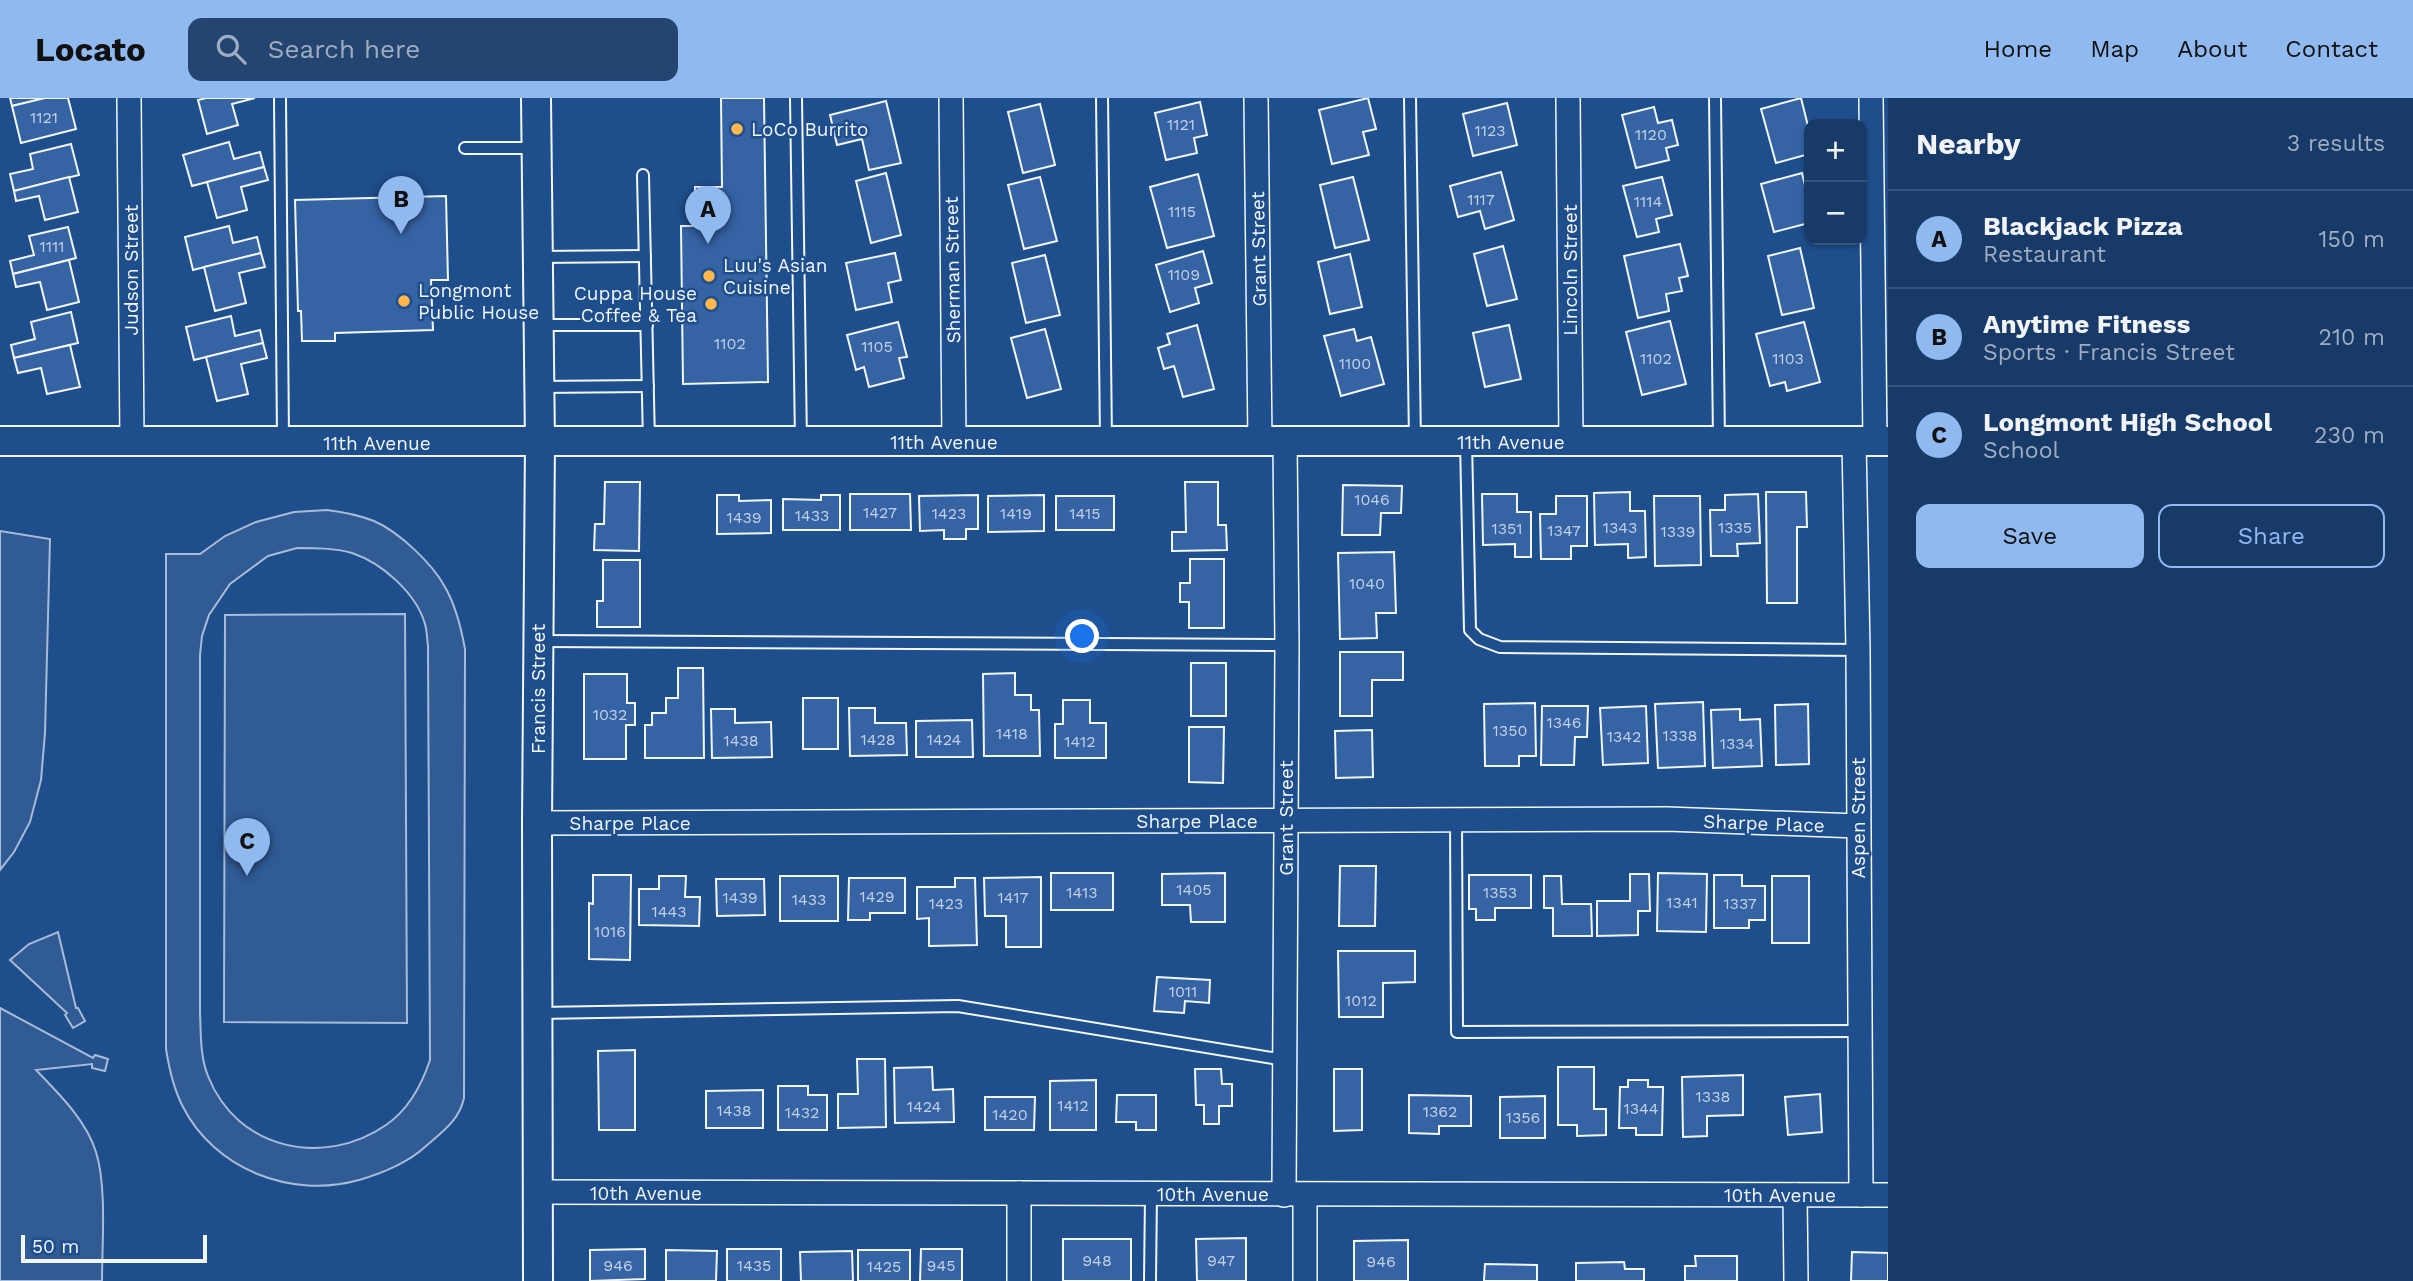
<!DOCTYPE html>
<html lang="en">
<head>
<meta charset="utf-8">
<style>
	:root { --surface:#173a69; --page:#244571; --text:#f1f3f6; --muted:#9eadc0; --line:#36547d; --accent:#90b9f0 }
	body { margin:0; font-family:"Work Sans",sans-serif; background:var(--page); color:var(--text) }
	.controls { position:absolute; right:21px; top:21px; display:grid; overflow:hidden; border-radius:14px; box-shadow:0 2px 5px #0004 }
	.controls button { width:63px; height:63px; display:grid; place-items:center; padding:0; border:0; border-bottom:2px solid var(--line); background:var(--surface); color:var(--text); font:35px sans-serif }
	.scale { position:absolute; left:21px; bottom:18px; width:186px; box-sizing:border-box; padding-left:7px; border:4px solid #f2f6ff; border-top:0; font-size:19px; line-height:24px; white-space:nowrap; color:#f2f6ff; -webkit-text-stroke:5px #1f4e8c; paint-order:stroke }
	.you { position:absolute; left:1083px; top:539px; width:24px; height:24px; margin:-18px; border:5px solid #fff; border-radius:50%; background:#1a73e8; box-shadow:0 0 0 10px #1a73e833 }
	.badge { display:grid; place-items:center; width:46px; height:46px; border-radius:50%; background:var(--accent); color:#111; font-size:23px; font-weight:700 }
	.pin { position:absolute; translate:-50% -58px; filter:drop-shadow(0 2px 4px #0008) }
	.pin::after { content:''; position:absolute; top:37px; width:24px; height:21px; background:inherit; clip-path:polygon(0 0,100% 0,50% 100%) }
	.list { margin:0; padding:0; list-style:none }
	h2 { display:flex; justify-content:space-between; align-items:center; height:91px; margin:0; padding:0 28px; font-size:30px }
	h2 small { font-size:23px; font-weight:400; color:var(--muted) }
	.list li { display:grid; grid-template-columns:46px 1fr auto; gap:21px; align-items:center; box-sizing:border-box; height:98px; padding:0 28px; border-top:2px solid var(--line) }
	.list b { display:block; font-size:26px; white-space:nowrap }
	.list p { margin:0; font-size:23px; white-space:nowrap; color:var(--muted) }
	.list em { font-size:23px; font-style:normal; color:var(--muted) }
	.actions { display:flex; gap:14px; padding:21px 28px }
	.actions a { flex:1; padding:16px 0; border:2px solid var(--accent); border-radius:14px; text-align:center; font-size:24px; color:var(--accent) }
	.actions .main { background:var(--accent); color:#111 }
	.icon { flex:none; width:38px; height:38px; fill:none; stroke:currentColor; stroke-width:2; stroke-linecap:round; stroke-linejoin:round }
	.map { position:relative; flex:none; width:1888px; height:1183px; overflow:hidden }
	header { display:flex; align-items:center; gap:42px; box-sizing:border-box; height:98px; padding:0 35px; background:var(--accent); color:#111 }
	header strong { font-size:33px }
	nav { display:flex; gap:38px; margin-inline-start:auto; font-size:24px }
	.search { width:490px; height:63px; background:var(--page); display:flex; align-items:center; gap:18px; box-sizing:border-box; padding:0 24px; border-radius:14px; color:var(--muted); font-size:26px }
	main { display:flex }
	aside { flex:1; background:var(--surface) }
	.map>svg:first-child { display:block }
	.green { fill:#305b95; stroke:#a8bbd7; stroke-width:2; fill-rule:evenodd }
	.building { fill:#3563a3; stroke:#f2f6ff; stroke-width:2 }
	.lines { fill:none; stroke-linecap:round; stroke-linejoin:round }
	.service-casing { stroke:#f2f6ff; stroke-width:14 }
	.minor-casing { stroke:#f2f6ff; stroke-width:26 }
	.tertiary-casing { stroke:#f2f6ff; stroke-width:32 }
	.service { stroke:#1f4e8c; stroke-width:10 }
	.minor { stroke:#1f4e8c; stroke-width:23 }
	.tertiary { stroke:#1f4e8c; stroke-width:28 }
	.poi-dot { fill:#ffb74d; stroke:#1f4e8c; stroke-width:2.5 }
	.labels { text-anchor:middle; stroke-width:5; stroke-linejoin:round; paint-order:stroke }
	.number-label { font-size:16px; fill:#c3d1e8 }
	.poi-label { font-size:19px; fill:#f2f6ff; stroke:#1f4e8c; text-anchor:start }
	.street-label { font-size:19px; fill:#f2f6ff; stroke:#1f4e8c }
</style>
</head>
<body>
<header>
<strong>Locato</strong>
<div class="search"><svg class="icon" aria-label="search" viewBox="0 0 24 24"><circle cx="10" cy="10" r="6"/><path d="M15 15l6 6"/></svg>Search here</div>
<nav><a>Home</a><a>Map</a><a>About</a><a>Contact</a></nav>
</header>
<main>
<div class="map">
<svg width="1888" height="1183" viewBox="0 0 1888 1183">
	<rect width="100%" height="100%" fill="#1f4e8c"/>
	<g class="green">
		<path d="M327 412C343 414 359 417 374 423 399 434 432 465 445 489 456 508 461 529 465 551L464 1000C459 1023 442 1034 425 1049 406 1066 383 1075 359 1082 292 1101 214 1072 182 1007 173 989 169 970 166 951V456H200L225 438 256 424 294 414ZM297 450C316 450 334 450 352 455 382 465 416 495 425 526 427 533 427 541 428 548L430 962C422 986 408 1012 386 1027 324 1070 237 1052 208 978 200 958 201 937 200 915V557L202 538 209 517 230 486 268 458Z"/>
		<polygon points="0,433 50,441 45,635 41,682 30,724 14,754 0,772"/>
		<polygon points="405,516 407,925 224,924 225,517"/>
		<polygon points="58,834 76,910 78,910 85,923 73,930 65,917 67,915 10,862 29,846"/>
		<path d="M0 910 93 960 95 957 108 961 105 973 92 970V966L36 972C59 996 86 1022 96 1054 107 1089 102 1146 102 1183H0Z"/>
	</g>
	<g class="building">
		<polygon points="10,0 45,0 12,8"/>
		<polygon points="45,0 68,0 76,31 21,45 12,8"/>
		<polygon points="206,0 255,0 232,6 238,27 207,36 198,2"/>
		<polygon points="721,0 764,0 768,284 683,286 681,128 695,128 695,89 722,89"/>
		<polygon points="1368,0 1376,31 1363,34 1369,57 1332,66 1319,12"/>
		<polygon points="1801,0 1809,32 1809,56 1776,65 1761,11"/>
		<polygon points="886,3 901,65 869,72 862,41 837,47 830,17"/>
		<polygon points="1200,4 1207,37 1194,40 1197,55 1166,62 1155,15"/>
		<polygon points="1507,5 1517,47 1473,58 1463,16"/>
		<polygon points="1040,6 1055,67 1023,75 1008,14"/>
		<polygon points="1654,9 1658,25 1672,22 1678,47 1666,50 1669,62 1636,70 1622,17"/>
		<polygon points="229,44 234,61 260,54 264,69 192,88 183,57"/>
		<polygon points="71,46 79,77 14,93 10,76 33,71 30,56"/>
		<polygon points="264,69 268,82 241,89 247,112 217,120 207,84"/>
		<polygon points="1501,74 1514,122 1485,131 1480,113 1458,119 1450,88"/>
		<polygon points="886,75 901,137 871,145 856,83"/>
		<polygon points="1802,75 1809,104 1809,125 1774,134 1761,86"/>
		<polygon points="1198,76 1214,138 1167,150 1150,89"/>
		<polygon points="69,79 78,114 45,122 39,98 16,103 14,93"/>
		<polygon points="1040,79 1057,143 1024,151 1008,87"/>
		<polygon points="1353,79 1369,142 1335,150 1320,87"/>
		<polygon points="1662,79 1672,117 1656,121 1659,134 1637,139 1623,88"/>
		<polygon points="446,98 448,182 431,182 433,232 335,235 335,243 302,243 301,213 298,213 295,102"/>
		<polygon points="229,128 233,145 257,139 261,155 193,172 185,139"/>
		<polygon points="68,129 76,160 13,176 10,163 34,157 29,138"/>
		<polygon points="1680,146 1688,178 1679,180 1682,193 1666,196 1669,213 1638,220 1624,158"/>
		<polygon points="1503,148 1517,201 1487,208 1474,156"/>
		<polygon points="1800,150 1814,210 1782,217 1768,158"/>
		<polygon points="1203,153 1212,185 1195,190 1199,205 1170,214 1156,167"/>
		<polygon points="261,155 265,169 239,175 246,205 215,213 204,169"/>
		<polygon points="895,155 901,182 888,185 892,204 856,212 846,165"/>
		<polygon points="1350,156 1362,209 1330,216 1318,164"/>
		<polygon points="1045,157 1060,217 1026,225 1012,165"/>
		<polygon points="69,162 79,204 47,212 40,184 16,189 13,176"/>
		<polygon points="71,214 78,245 14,260 11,247 35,241 31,224"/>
		<polygon points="231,218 235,238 260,232 263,245 194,262 186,229"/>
		<polygon points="1670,223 1686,286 1642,297 1626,234"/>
		<polygon points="898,224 907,259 899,260 904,280 869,289 864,269 856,272 847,237"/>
		<polygon points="1804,224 1820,284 1787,293 1785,284 1770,288 1756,236"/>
		<polygon points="1197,227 1214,291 1183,299 1174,268 1164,271 1158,250 1170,246 1167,236"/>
		<polygon points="1509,227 1521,281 1485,289 1473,235"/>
		<polygon points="1045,231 1061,291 1027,300 1011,240"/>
		<polygon points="1354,231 1357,243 1371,239 1384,286 1341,298 1324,238"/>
		<polygon points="263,245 267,260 241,266 248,296 217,303 206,259"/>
		<polygon points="70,247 80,289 47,296 41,270 18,275 14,260"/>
		<polygon points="605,384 640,384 639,453 594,452 595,426 604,426"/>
		<polygon points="1185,384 1218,384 1218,427 1226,427 1227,452 1172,453 1172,434 1186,434"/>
		<polygon points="1343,387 1402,388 1401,415 1381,415 1380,437 1342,437"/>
		<polygon points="1630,394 1630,413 1645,413 1646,459 1628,460 1628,446 1595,447 1594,395"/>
		<polygon points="1766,394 1806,394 1807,429 1797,429 1797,505 1767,505"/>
		<polygon points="850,396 910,396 911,432 850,432"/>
		<polygon points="1482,396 1517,396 1517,414 1531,414 1531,459 1515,459 1515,446 1483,447"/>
		<polygon points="1758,396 1760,445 1737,446 1738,458 1711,458 1710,412 1725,412 1725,397"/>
		<polygon points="717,397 739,397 739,403 771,402 771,435 717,436"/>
		<polygon points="821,397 840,397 840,432 783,432 783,401 821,402"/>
		<polygon points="978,397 978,431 966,431 966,441 944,441 944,432 920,433 919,398"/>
		<polygon points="1044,397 1044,433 988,434 988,398"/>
		<rect x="1056" y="398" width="58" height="34"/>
		<polygon points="1556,398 1587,398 1587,448 1571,448 1571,461 1541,461 1540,416 1556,416"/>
		<polygon points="1654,398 1700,398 1701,467 1655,468"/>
		<polygon points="1394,454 1396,515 1376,515 1377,540 1340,541 1338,455"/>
		<polygon points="1190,461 1224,461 1224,530 1189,530 1189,504 1180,504 1180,485 1190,485"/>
		<polygon points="603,462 640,462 640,529 597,529 597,503 603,503"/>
		<polygon points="1340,554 1403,554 1403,582 1372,582 1372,618 1340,618"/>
		<rect x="1191" y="565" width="35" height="53"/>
		<polygon points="678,570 703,570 704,660 645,660 645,627 652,627 652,615 666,615 666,600 678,600"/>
		<polygon points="1015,575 1015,597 1031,597 1031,612 1039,612 1040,658 984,658 983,576"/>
		<polygon points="584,576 627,576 627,605 635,605 635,627 626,627 626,661 584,661"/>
		<rect x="803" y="600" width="35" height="51"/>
		<polygon points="1063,602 1090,602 1090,625 1106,625 1106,660 1055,660 1055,626 1063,626"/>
		<polygon points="1703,604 1705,668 1658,670 1655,606"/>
		<polygon points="1535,605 1536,658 1519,658 1519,668 1485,668 1484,606"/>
		<polygon points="1808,606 1809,666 1776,667 1775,607"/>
		<polygon points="1542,608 1588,608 1587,639 1575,639 1574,667 1541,667"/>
		<polygon points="1646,608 1648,665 1603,667 1600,610"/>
		<polygon points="849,610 875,610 875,625 906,625 907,657 850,658"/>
		<polygon points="711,611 735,611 735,625 771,624 772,659 712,660"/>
		<polygon points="1740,611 1740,622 1760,621 1762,668 1713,670 1711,612"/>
		<polygon points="972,622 973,659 916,659 916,623"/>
		<polygon points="1189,629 1224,629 1223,685 1189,684"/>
		<polygon points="1372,632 1373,679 1336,680 1335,633"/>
		<polygon points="1340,768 1376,768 1375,828 1339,828"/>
		<rect x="1051" y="775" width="62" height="37"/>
		<polygon points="1225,775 1225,824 1191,824 1190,807 1162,807 1162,776"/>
		<polygon points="1658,775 1707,776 1706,834 1657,833"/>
		<polygon points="1630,776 1649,776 1650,813 1638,813 1638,837 1597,838 1597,803 1630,803"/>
		<polygon points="593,777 631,777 630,862 589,861 589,805 593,806"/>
		<polygon points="1469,777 1531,777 1531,810 1495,810 1495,822 1476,822 1476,811 1469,811"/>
		<polygon points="1714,777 1742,777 1742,788 1765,788 1765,822 1749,822 1749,830 1714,830"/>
		<polygon points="659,778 686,778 685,799 700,799 699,828 639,827 639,791 659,791"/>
		<rect x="780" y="778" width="58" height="45"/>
		<polygon points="1544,778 1561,778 1562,806 1591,806 1592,838 1553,838 1553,810 1544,810"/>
		<rect x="1772" y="778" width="37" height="67"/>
		<polygon points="1041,779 1041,849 1006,849 1006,818 985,818 984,780"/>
		<polygon points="849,780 905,780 905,815 870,815 870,822 848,822"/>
		<polygon points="955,780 975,780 977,847 929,848 929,820 917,821 917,789 955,789"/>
		<polygon points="716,781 764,781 765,817 717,818"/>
		<polygon points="1338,853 1415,853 1415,884 1383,885 1383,919 1339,919"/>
		<polygon points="1157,879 1210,882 1209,905 1185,903 1184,915 1154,913"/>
		<polygon points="635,952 635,1032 599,1032 598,953"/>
		<polygon points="857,961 885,961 886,1029 838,1030 838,996 858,996"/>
		<polygon points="932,969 933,992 953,991 954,1024 895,1025 894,970"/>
		<polygon points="1558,969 1594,969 1594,1011 1606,1011 1606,1037 1577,1038 1577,1027 1558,1027"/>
		<polygon points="1195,971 1221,971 1222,986 1232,986 1232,1008 1219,1008 1219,1026 1204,1026 1204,1007 1196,1007"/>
		<polygon points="1334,971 1362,971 1362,1032 1334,1033"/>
		<polygon points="1743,977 1743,1017 1707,1018 1707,1038 1683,1039 1682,979"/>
		<polygon points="1096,982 1096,1032 1050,1032 1050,983"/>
		<polygon points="1628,982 1648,982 1648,989 1663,989 1662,1037 1636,1037 1636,1030 1619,1030 1620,989 1628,989"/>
		<polygon points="778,988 808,988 808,997 827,997 827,1032 778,1032"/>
		<polygon points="763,992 763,1030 706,1030 706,993"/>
		<polygon points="1820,996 1822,1034 1788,1037 1785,999"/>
		<polygon points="1117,997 1156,997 1156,1032 1136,1032 1136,1024 1116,1024"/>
		<polygon points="1409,997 1471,998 1471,1028 1439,1028 1439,1036 1409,1035"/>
		<polygon points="1545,998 1545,1040 1500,1040 1500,999"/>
		<polygon points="985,999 1035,999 1034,1032 985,1032"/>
		<polygon points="1246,1140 1246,1183 1197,1183 1196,1141"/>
		<rect x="1063" y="1141" width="68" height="42"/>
		<polygon points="1408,1142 1408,1183 1354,1183 1354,1143"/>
		<polygon points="645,1151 645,1181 590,1183 590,1152"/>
		<rect x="727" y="1151" width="54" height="32"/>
		<polygon points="921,1151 962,1151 962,1183 920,1183"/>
		<polygon points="666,1152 717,1153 716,1183 666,1183"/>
		<rect x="858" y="1152" width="52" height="31"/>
		<polygon points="852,1153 853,1183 801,1183 800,1154"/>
		<polygon points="1852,1154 1888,1155 1888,1183 1851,1183"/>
		<polygon points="1695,1158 1737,1158 1737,1183 1685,1183 1685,1168 1696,1168"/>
		<polygon points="1624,1164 1625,1171 1644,1171 1644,1183 1576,1183 1576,1165"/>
		<polygon points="1485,1166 1537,1167 1537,1183 1484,1183"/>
	</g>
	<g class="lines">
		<g class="service-casing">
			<g id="service">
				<polyline points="280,0 283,341"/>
				<polyline points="796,0 801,344"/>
				<polyline points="1102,0 1106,341"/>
				<polyline points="1410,0 1415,344"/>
				<polyline points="1715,0 1719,343"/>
				<polyline points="465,50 536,50"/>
				<polyline points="643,77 649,344"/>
				<polyline points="539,159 645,158"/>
				<polyline points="541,227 647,227"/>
				<polyline points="539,289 648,288"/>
				<polyline points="1466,343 1470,532 1479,541 1500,549 1858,552"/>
				<polyline points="541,543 1287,547"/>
				<polyline points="1456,722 1457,934 1860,933"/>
				<polyline points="539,915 958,908 1284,962"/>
				<polyline points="1150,1183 1151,1096"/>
			</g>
		</g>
		<g class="minor-casing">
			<g id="minor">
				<polyline points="129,0 132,343"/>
				<polyline points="951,0 954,344"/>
				<polyline points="1256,0 1260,344"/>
				<polyline points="1568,0 1571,343"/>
				<polyline points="1871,0 1875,343"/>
				<polyline points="1854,343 1858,552 1861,1097"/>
				<polyline points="537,725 1667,721 1858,728"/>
				<polyline points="537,1094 1888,1097"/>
				<polyline points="1284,1097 1287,547 1285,344"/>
				<polyline points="1795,1097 1796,1183"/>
				<polyline points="1019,1183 1019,1095"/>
				<polyline points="1305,1183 1305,1097"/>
			</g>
		</g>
		<g class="tertiary-casing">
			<g id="tertiary">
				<polyline points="536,0 540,344 537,725 538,1183"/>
				<polyline points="0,343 1888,343"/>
			</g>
		</g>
		<use href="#service" class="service"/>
		<use href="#minor" class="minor"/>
		<use href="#tertiary" class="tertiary"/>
	</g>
	<g class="poi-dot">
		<circle cx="737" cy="31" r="7"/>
		<circle cx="709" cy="178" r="7"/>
		<circle cx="404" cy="203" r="7"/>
		<circle cx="711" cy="206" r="7"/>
	</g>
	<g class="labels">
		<g class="number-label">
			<text x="44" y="25">1121</text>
			<text x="1181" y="32">1121</text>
			<text x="1490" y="38">1123</text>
			<text x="1651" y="42">1120</text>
			<text x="1481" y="107">1117</text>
			<text x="1648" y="109">1114</text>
			<text x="1182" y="119">1115</text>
			<text x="52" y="154">1111</text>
			<text x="1184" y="182">1109</text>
			<text x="730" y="251">1102</text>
			<text x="877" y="254">1105</text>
			<text x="1656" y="266">1102</text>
			<text x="1788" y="266">1103</text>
			<text x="1355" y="271">1100</text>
			<text x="1372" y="407">1046</text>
			<text x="880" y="420">1427</text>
			<text x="949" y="421">1423</text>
			<text x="1016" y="421">1419</text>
			<text x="1085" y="421">1415</text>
			<text x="812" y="423">1433</text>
			<text x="744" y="425">1439</text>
			<text x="1620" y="435">1343</text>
			<text x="1735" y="435">1335</text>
			<text x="1507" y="436">1351</text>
			<text x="1564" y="438">1347</text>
			<text x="1678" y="439">1339</text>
			<text x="1367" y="491">1040</text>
			<text x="610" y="622">1032</text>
			<text x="1564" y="630">1346</text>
			<text x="1510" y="638">1350</text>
			<text x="1012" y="641">1418</text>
			<text x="1680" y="643">1338</text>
			<text x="1624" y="644">1342</text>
			<text x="878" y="647">1428</text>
			<text x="944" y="647">1424</text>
			<text x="741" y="648">1438</text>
			<text x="1080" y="649">1412</text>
			<text x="1737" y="651">1334</text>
			<text x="1194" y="797">1405</text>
			<text x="1082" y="800">1413</text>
			<text x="1500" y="800">1353</text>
			<text x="877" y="804">1429</text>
			<text x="740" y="805">1439</text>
			<text x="1013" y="805">1417</text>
			<text x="809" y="807">1433</text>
			<text x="1682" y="810">1341</text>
			<text x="946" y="811">1423</text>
			<text x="1740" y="811">1337</text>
			<text x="669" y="819">1443</text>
			<text x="610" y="839">1016</text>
			<text x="1183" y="899">1011</text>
			<text x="1361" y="908">1012</text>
			<text x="1713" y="1004">1338</text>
			<text x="1073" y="1013">1412</text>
			<text x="924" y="1014">1424</text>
			<text x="1641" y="1016">1344</text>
			<text x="734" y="1018">1438</text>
			<text x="1440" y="1019">1362</text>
			<text x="802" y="1020">1432</text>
			<text x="1010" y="1022">1420</text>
			<text x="1523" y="1025">1356</text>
			<text x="1097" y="1168">948</text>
			<text x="1221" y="1168">947</text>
			<text x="1381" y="1169">946</text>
			<text x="618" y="1173">946</text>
			<text x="754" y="1173">1435</text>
			<text x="941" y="1173">945</text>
			<text x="884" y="1174">1425</text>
		</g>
		<g class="poi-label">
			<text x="751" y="38">LoCo Burrito</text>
			<text x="723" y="174">Luu's Asian<tspan x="723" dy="22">Cuisine</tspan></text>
			<text x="418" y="199">Longmont<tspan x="418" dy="22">Public House</tspan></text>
			<text x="697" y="202" text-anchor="end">Cuppa House<tspan x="697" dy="22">Coffee &amp; Tea</tspan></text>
		</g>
		<g class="street-label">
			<text transform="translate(1258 151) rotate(-91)" y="7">Grant Street</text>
			<text transform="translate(131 172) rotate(-90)" y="7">Judson Street</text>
			<text transform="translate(952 172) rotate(-91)" y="7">Sherman Street</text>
			<text transform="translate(1570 172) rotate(-90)" y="7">Lincoln Street</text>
			<text x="944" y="351">11th Avenue</text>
			<text x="1511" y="351">11th Avenue</text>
			<text x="377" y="352">11th Avenue</text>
			<text transform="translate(538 591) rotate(-90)" y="7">Francis Street</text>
			<text transform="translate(1286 720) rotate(-90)" y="7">Grant Street</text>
			<text transform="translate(1858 720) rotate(-90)" y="7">Aspen Street</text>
			<text x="1197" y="730">Sharpe Place</text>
			<text x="630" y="732">Sharpe Place</text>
			<text transform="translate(1764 725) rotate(2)" y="7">Sharpe Place</text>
			<text x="646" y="1102">10th Avenue</text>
			<text x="1213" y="1103">10th Avenue</text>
			<text x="1780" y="1104">10th Avenue</text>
		</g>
	</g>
</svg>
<div class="controls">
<button>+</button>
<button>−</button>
</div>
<div class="scale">50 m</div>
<div class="you"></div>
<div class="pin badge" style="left:708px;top:146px">A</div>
<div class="pin badge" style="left:401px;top:136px">B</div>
<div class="pin badge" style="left:247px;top:778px">C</div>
</div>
<aside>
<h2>Nearby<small>3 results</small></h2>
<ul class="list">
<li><span class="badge">A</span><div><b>Blackjack Pizza</b><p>Restaurant</p></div><em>150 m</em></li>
<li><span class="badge">B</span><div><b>Anytime Fitness</b><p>Sports · Francis Street</p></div><em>210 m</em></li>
<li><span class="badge">C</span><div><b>Longmont High School</b><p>School</p></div><em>230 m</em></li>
</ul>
<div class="actions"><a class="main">Save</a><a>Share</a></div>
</aside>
</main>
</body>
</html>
